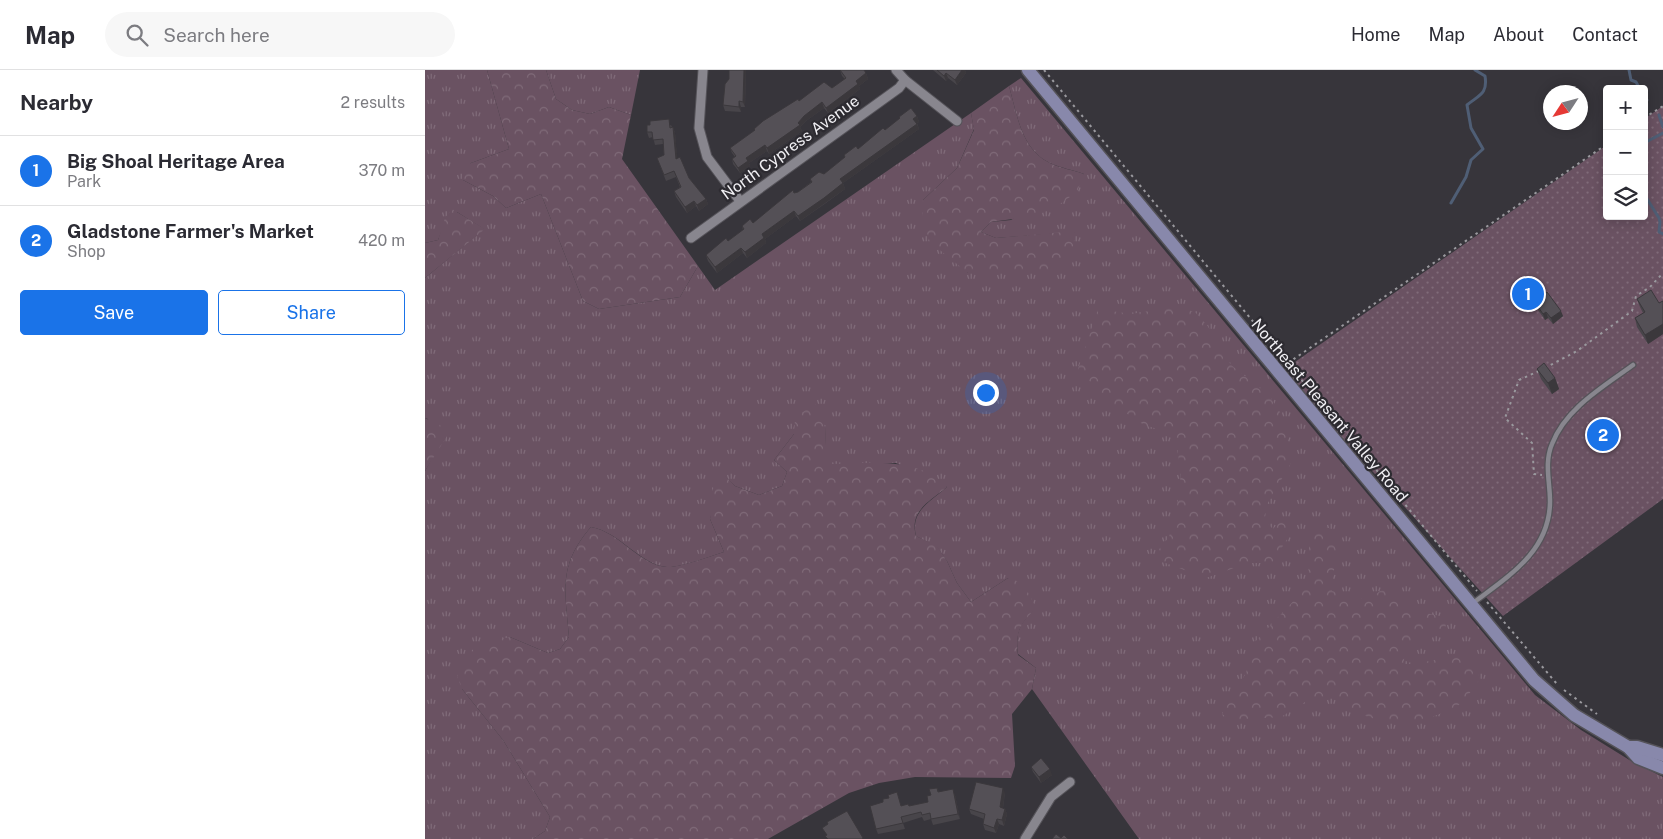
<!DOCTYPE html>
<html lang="en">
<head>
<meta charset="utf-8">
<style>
	:root { --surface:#fff; --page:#f7f7f7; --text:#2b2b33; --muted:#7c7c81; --line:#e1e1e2; --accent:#1a73e8 }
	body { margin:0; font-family:"Public Sans",sans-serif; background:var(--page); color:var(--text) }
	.controls { position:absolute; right:15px; top:15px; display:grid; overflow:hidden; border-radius:5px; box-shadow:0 2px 12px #0003 }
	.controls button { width:45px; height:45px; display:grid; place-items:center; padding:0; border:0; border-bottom:1px solid var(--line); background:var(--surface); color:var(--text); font:25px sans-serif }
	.compass { position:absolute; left:1118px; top:15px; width:45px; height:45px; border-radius:50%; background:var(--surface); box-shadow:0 2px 12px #0003; rotate:234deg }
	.you { position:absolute; left:560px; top:322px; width:18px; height:18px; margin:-12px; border:4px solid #fff; border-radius:50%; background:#1a73e8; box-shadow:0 0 0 8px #1a73e833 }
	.badge { display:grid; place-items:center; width:32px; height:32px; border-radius:50%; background:var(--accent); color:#fff; font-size:16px; font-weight:700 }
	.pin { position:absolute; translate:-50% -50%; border:2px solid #fff; box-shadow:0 1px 5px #0006 }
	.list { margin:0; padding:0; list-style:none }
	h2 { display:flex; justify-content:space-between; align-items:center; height:65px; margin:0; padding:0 20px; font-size:21px }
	h2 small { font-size:16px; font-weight:400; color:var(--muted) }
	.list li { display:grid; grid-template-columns:32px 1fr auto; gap:15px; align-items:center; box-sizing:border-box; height:70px; padding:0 20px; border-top:1px solid var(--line) }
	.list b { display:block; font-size:19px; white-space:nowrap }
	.list p { margin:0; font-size:16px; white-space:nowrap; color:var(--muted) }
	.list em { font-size:16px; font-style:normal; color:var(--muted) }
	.actions { display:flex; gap:10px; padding:15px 20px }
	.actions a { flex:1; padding:11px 0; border:1px solid var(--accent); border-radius:5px; text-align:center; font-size:18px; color:var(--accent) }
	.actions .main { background:var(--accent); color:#fff }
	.icon { flex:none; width:28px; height:28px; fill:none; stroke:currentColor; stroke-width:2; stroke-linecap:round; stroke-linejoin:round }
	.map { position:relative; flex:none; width:1238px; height:769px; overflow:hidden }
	header { display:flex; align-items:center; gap:30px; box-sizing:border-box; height:70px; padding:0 25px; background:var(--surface); border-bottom:1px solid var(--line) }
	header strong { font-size:24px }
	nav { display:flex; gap:28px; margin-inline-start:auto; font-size:18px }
	.search { width:350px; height:45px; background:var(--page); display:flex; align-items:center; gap:12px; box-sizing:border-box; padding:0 18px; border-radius:28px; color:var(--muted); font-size:19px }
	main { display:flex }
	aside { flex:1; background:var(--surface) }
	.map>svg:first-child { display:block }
	.grass { fill:url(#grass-tufts) }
	.forest { fill:url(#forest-crowns) }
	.park { fill:url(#park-dots) }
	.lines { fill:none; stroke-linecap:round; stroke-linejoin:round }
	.stream { stroke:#4f5e75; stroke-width:3 }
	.lane-casing { stroke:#555359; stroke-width:7 }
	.street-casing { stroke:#555359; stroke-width:11 }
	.secondary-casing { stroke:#555359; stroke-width:15 }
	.path { stroke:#9a999e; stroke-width:2; stroke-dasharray:2.5 4; stroke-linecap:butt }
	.lane { stroke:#88868e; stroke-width:4.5 }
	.street { stroke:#88868e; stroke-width:9 }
	.secondary { stroke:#8888ab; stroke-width:12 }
	.wall { fill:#48454a }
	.shaded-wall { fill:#3b383c }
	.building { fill:#545056; stroke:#3b383c }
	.labels { text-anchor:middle; stroke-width:4.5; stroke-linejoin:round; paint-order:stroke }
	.street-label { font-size:16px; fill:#f1f0f4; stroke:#2d2b31 }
</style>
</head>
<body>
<header>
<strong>Map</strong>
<div class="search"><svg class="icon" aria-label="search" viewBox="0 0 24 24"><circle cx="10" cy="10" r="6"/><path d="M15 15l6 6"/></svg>Search here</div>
<nav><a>Home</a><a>Map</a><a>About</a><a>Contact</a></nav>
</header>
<main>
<aside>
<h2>Nearby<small>2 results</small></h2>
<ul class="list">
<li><span class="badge">1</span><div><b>Big Shoal Heritage Area</b><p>Park</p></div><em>370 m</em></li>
<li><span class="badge">2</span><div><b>Gladstone Farmer's Market</b><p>Shop</p></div><em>420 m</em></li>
</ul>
<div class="actions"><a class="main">Save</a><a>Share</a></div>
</aside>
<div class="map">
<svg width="1238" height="769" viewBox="0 0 1238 769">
	<defs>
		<pattern id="grass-tufts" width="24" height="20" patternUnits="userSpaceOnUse" patternTransform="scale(1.25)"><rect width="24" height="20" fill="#6a5262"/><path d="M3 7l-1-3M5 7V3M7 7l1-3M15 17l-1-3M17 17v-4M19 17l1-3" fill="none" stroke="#806b79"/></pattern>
		<pattern id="forest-crowns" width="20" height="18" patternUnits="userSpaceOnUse" patternTransform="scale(1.25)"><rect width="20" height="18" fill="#6a5262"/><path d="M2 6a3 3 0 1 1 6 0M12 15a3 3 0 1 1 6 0" fill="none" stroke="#806b79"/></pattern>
		<pattern id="park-dots" width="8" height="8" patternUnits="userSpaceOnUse" patternTransform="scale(1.25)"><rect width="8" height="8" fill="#6a5262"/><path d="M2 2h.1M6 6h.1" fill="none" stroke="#806b79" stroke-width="1.8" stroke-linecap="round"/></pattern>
	</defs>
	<rect width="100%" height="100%" fill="#37353b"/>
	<g class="grass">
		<path d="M0 0H62L84 79 46 93 38 110 68 126 81 138 116 124 158 231 174 239 255 227 273 196 290 220 546 43 549 59 532 98 498 130 543 203 650 162 571 168 556 162 566 152 586 150 659 104C648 100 636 98 625 93 596 79 592 44 584 16L596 8 1110 625 1156 660 1206 691 1238 707V769H714L607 619 611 598 593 584C590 561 595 554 610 538L583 508 546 532 532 513 522 491 512 477 491 466C485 441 505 432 522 417L471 393 401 395 400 357 369 364 349 390 362 402 357 416 334 425 310 416 297 404 285 449 299 482C286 486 254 498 242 497 215 495 195 462 166 457 133 495 140 520 144 567L135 579 123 583 85 567 37 619 78 670 125 747 120 761 108 769H0V401L9 385 3 349 0 348V208L59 159 32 142 17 160 13 170 0 173Z"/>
		<polygon points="121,0 215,0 206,45 184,37 165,44 147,40 131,29"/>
	</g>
	<g class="forest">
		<polygon points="62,0 121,0 131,29 147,40 165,44 184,37 206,45 197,89 273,196 255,227 174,239 158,231 116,124 81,138 68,126 38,110 38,101 46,93 84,79"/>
		<path d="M584 16C592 44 596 79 625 93 635 98 648 100 659 104L652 122 632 136 610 146 566 152 556 162 571 168 650 161 648 179 634 196 618 203H543L505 172 497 148 498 130 532 98 549 60 546 43Z"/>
		<polygon points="27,139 60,159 0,208 0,173 13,170 20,148"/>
		<polygon points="755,236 771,243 782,255 806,295 844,325 860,350 866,393 841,436 840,451 848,459 857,449 866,448 868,460 847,493 823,493 781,508 727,488 744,467 752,436 756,404 750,364 719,355 683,331 653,299 673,239 706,244"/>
		<path d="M391 334 400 357 402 394C442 394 491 385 522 417 505 431 484 441 491 466L512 476 522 491 532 513 546 532 583 508C599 511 604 523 611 538 595 554 590 562 593 585L611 598 607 619 587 644 590 696 586 708 490 707 454 713 424 723 343 769H108L120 761 125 747 78 670 37 619 32 606 47 580 65 571 85 567 123 583 135 579 144 567C140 520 133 495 166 457 195 462 214 495 242 497 253 498 286 486 299 482L285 449 289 410 297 403 310 416 334 425 357 416 362 402 349 390 369 364 370 350 379 341Z"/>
		<polygon points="0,348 15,355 22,366 0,401"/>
		<path d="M896 456 904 458 912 483 907 512V521L943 530 955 521 962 520 996 542 1020 547 1021 559H996C986 570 978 579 979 594 1003 594 1025 583 1048 588L1055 609C1049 616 1043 627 1036 633 1032 637 1024 639 1019 642 979 660 940 653 906 627L880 632 856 647 805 650 797 644 821 603 828 574 876 523 884 498V477L888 463Z"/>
	</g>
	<polygon class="park" points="1238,36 1238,429 1078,546 857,301 1182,75 1182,146 1219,146 1219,49"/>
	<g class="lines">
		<g class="stream">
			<polyline points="1204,0 1206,10 1211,12 1215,19"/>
			<polyline points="1219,25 1222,30"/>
			<polyline points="1234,45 1238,57"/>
			<polyline points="1219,73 1238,63"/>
			<polyline points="1219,124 1234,148 1235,152 1234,162 1238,164"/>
			<path d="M1026 133 1041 107 1046 90 1058 79 1046 58 1042 35C1054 25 1063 24 1060 6L1050 0"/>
		</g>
		<g class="lane-casing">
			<path id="lane" d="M1048 533C1084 506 1125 481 1125 431 1125 412 1119 393 1127 374 1141 338 1178 317 1208 295"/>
		</g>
		<g class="street-casing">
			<g id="street">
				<polyline points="278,0 274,58 282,87 315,131"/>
				<polyline points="471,0 480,10 532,51"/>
				<polyline points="266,168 474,18 480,10"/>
				<polyline points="600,769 626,727 645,712"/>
			</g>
		</g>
		<g class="secondary-casing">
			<g id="secondary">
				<polyline points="603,0 1109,610 1149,645 1203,677 1213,688 1238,698"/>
				<polyline points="1203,677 1212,677 1238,685"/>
			</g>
		</g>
		<g class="path">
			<polyline points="619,0 1052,521"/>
			<polyline points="1219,48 1238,36"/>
			<polyline points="863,293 1182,74"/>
			<polyline points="1120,298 1152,281 1207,241 1211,226 1225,217 1238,203"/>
			<polyline points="1114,301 1094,310 1080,348 1107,373 1109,404 1117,405"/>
			<polyline points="1062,532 1132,614"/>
			<polyline points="1139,620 1172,644"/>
		</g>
		<use href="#lane" class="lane"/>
		<use href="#street" class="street"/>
		<use href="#secondary" class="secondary"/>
	</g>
	<g class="wall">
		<polygon points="321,0 320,37 316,37 316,42 300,41 298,35"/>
		<polygon points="415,0 441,3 443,9 434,16 435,19 403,43 399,38 381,51 375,57 377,61 344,84 342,81 324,93 325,96 315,103 308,94 307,89 310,87 307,83 305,78 329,61 329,59 374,31 407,18 420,9 417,6"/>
		<polygon points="508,0 540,0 541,3 532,15 523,8 521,11"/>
		<polygon points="492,46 494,52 492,53 494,59 418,113 420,119 401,133 375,151 371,146 340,169 341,173 322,188 318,183 292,203 283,191 281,185 303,171 318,160 317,156 328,153 369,123 373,122 386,112 385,109 399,104 420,87 419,85 433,79 475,49 474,47"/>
		<polygon points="246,55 247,57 248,57 250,63 252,88 264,108 281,129 283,134 274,141 271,136 262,143 251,127 249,121 255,117 251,107 241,111 232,88 239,85 238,74 230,75 228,67 224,68 222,62"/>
		<polygon points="1212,229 1234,233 1238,231 1238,264 1223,274 1212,257 1210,248 1218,243 1215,237"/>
		<polygon points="1109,231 1138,246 1128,254 1123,248 1120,250 1111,237"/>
		<polygon points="1112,299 1130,308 1134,319 1127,324 1116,309"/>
		<polygon points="606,697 627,705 616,713 608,702"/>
		<polygon points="512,718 514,722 530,725 535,749 508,755 506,749 499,751 497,747 478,753 480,759 453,764 451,759 476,736 484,736 503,732 506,725"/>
		<polygon points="580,723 578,738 580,739 582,744 579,756 574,754 571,763 560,760 558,754 559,749 546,744 544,739"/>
	</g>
	<g class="shaded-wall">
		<polygon points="319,0 321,0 320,37 318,32"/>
		<polygon points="537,0 540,0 541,3 532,15 530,10"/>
		<polygon points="441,3 443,9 434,16 435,19 403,43 401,38 431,11"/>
		<polygon points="521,3 523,8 521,11 519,6"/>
		<polygon points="314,31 316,37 316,42 314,37"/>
		<polygon points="397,32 399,38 381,51 375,57 377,61 344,84 342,78 373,53 379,46"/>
		<polygon points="492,46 494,52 490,54 488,49"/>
		<polygon points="492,54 494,59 418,113 420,119 375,151 373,146 415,109"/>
		<polygon points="248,57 250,63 253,94 251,89"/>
		<polygon points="340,75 342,81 324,93 325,96 315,103 313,98 321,88"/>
		<polygon points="281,129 283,134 274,141 272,135"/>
		<polygon points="269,131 271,136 262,143 260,137"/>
		<polygon points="369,141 371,146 340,169 341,173 322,188 320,182 337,164"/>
		<polygon points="316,178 318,183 292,203 290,197"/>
		<polygon points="1136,241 1138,246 1128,254 1126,248"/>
		<polygon points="1121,242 1123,248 1120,250 1118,244"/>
		<polygon points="1238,254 1238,264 1223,274 1220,265"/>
		<polygon points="1130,308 1134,319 1127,324 1123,313"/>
		<polygon points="625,699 627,705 616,713 614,707"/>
		<polygon points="578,718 580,723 577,743 575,737"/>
		<polygon points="528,719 530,725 535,749 533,744"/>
		<polygon points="580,739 582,744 579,756 577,750"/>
		<polygon points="572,749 574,754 571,763 569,758"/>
	</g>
	<g class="building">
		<polygon points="304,0 319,0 318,32 314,31 314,37 298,35 300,14 304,9"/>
		<polygon points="415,0 439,0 441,3 431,11 433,14 401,38 397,32 379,46 373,53 375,55 342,78 340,75 321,88 323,91 313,98 307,89 311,86 305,78 330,60 329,59 338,51 373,29 374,31 399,12 407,18 421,8"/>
		<polygon points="512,0 537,0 530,10 521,3 519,6"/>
		<polygon points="486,38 492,46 488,49 492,54 415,109 418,113 399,128 373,146 369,141 337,164 339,168 320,182 316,178 290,197 281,185 301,168 303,171 319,159 317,156 325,149 328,153 368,120 369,123 373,122 387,112 385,109 394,102 399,104 420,87 419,85 431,76 433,79 458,58 460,60 475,48 474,47"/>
		<polygon points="244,49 245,58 248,57 251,89 255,87 264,108 281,129 272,135 269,131 260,137 249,121 256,117 249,101 239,105 232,88 239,85 238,69 228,70 227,62 222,62 222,55 225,55 225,51"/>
		<polygon points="1226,220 1234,233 1238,231 1238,254 1220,265 1210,248 1220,242 1212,229"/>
		<polygon points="1122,222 1136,241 1126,248 1121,242 1118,244 1109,231"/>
		<polygon points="1119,293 1130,308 1123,313 1112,299"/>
		<polygon points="616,688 625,699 614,707 606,697"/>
		<polygon points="551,712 578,718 575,737 580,739 577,750 572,749 569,758 558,754 560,744 544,739"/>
		<polygon points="512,718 513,722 528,719 533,744 506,749 505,743 497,745 496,742 476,747 478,753 451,759 445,736 458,732 458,729 464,728 463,725 472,722 476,736 483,734 484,736 503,732 502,726 506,725 504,719"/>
		<polygon points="422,741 438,768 437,769 403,769 400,766 402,765 397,758 403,754 402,752"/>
		<polygon points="631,764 636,768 639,765 643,769 627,769"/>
	</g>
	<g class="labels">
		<g class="street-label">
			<text transform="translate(365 77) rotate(-36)" y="6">North Cypress Avenue</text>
			<text transform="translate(905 340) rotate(50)" y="6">Northeast Pleasant Valley Road</text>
		</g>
	</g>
</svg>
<div class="controls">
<button>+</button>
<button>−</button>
<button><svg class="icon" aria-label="layers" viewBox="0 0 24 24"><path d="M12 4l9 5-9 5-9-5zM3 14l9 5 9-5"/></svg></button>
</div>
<svg class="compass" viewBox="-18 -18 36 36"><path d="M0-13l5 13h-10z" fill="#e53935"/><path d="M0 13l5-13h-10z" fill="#7c7c81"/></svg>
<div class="you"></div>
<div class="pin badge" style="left:1103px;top:224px">1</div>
<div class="pin badge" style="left:1178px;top:365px">2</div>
</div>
</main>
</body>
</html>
